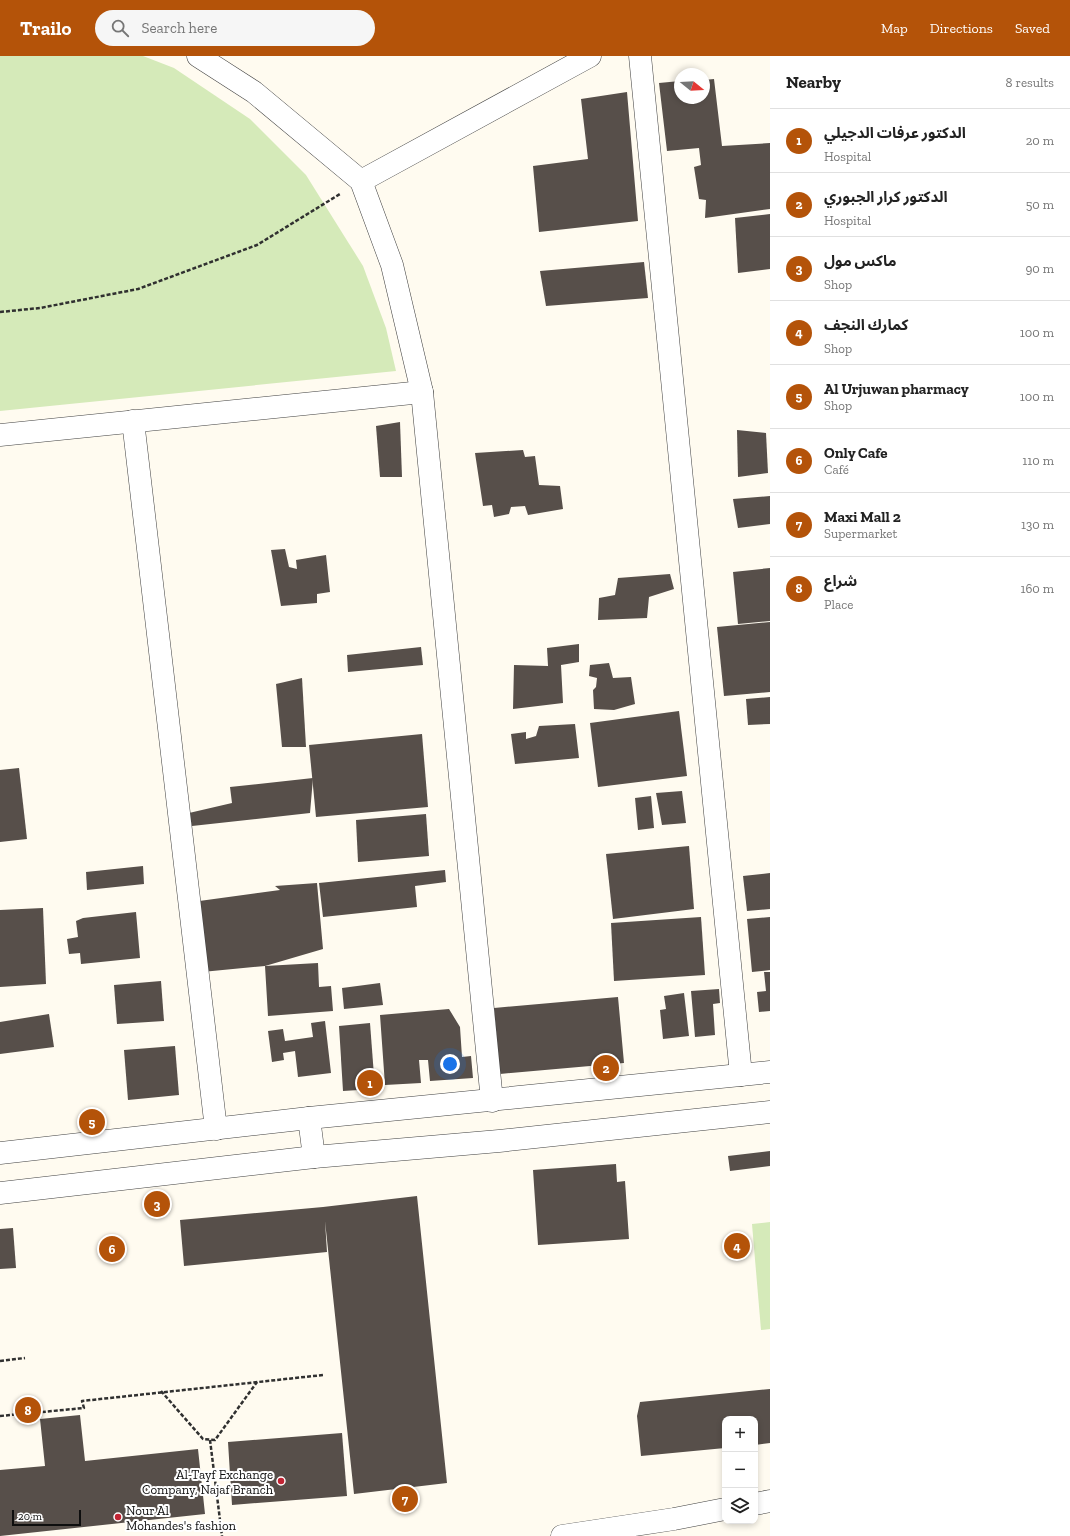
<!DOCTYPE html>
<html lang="en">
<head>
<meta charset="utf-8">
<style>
	:root { --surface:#fff; --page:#f6f6f6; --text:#222; --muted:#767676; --line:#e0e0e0; --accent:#b45309 }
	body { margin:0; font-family:"Zilla Slab","Noto Sans Arabic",serif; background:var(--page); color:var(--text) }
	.controls { position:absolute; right:12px; bottom:12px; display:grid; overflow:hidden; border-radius:8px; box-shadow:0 2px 6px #0003 }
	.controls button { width:36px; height:36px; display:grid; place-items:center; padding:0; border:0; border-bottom:1px solid var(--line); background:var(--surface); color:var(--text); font:20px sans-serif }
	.compass { position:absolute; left:674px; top:12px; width:36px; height:36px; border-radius:50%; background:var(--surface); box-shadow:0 2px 6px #0003; rotate:108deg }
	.scale { position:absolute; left:12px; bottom:10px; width:69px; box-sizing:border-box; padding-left:4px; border:2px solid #0e0e0e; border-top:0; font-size:11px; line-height:14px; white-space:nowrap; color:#0e0e0e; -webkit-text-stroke:3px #fff; paint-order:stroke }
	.you { position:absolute; left:450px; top:1008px; width:14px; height:14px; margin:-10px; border:3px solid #fff; border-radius:50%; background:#1a73e8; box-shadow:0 0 0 6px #1a73e833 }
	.badge { display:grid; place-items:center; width:26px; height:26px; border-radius:50%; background:var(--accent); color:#fff; font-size:13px; font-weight:700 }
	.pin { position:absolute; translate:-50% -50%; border:2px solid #fff; box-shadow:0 1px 4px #0006 }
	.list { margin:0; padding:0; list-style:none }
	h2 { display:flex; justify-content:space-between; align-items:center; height:52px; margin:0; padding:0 16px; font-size:17px }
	h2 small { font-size:13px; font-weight:400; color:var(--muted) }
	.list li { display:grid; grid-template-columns:26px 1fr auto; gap:12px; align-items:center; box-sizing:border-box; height:64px; padding:0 16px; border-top:1px solid var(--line) }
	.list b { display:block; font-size:15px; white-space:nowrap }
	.list p { margin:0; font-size:13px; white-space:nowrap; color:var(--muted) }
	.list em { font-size:13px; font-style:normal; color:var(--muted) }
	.icon { flex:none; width:22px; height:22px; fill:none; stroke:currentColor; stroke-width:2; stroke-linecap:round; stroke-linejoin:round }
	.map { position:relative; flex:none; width:770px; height:1480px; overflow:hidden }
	header { display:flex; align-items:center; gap:24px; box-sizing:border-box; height:56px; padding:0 20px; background:var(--accent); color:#fff }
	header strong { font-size:19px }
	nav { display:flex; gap:22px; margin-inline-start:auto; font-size:14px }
	.search { width:280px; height:36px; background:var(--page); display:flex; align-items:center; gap:10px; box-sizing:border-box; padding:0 14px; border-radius:22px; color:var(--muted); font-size:15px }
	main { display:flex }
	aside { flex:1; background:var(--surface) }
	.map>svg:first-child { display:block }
	.green { fill:#d5eab9 }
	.building { fill:#574f4a }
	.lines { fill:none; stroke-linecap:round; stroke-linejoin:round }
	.minor-casing { stroke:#414141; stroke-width:23 }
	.path { stroke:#303030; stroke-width:2.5; stroke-dasharray:4 2; stroke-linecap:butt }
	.minor { stroke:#fff; stroke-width:22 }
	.poi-dot { fill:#c12433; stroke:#fff; stroke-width:1.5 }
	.labels { text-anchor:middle; stroke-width:4; stroke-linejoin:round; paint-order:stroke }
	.poi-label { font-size:13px; fill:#0e0e0e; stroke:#fff; text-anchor:end }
</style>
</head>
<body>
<header>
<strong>Trailo</strong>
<div class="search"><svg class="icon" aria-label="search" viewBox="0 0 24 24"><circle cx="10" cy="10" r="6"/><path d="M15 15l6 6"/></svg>Search here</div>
<nav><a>Map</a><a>Directions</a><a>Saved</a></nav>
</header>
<main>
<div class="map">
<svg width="770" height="1480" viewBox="0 0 770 1480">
	<rect width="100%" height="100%" fill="#fffbf0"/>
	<g class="green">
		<polygon points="0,0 143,0 174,12 250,63 306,119 363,210 386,272 396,315 0,355"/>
		<polygon points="770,1166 770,1273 761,1274 752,1168"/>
	</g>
	<g class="building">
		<polygon points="714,23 722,90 770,87 770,153 705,162 706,144 699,143 694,111 701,109 699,92 667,95 659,27 680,25 680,42 704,42 704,24"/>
		<polygon points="627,36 638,165 539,176 533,110 588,103 581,43"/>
		<polygon points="770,158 770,213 738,217 735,162"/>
		<polygon points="644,206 648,242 546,250 540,215"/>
		<polygon points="400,366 402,421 380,421 376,370"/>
		<polygon points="737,374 766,377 768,417 738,421"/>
		<polygon points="523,394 525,401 535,400 539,429 560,430 563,453 528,459 525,450 511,451 509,458 494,461 492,449 483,450 475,397"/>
		<polygon points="770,440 770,468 738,472 733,443"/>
		<polygon points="285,493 289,511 297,513 296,504 326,499 330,536 317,538 317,547 281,550 271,494"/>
		<polygon points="770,512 770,565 738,568 733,516"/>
		<polygon points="670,518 674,533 649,541 647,562 598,564 599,542 615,539 618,522"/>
		<polygon points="770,566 770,636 724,640 717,571"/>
		<polygon points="579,588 579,606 561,609 563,647 513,653 514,609 548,610 547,592"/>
		<polygon points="421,591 423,609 348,616 347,599"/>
		<polygon points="609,607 613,622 631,621 635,648 614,654 594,653 593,634 596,631 597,622 589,620 590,609"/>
		<polygon points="302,622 306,691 282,691 276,628"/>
		<polygon points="770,641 770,668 748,669 746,643"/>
		<polygon points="679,655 687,720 598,731 590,667"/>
		<polygon points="575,668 579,702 515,708 511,678 526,676 526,683 536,680 539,670"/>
		<polygon points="422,678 428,751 316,761 309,689"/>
		<polygon points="19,712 27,783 0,786 0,714"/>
		<polygon points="313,722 310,757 192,770 189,757 232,747 230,731"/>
		<polygon points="682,735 686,767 662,769 656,737"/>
		<polygon points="651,740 654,772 638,774 635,742"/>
		<polygon points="426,758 429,800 358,806 356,764"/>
		<polygon points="689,790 694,853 613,863 606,798"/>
		<polygon points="143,810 144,828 87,834 86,816"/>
		<polygon points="445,814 446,826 415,830 417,851 323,861 319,827"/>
		<polygon points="770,817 770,853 747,855 743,820"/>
		<polygon points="317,827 323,893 265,910 202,916 192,846 280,834 275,830"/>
		<polygon points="43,852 46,928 0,931 0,854"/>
		<polygon points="136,856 140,902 81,908 80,897 69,898 67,883 78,881 76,865 83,862"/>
		<polygon points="701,861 705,919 614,925 611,867"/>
		<polygon points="770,861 770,914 752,916 747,863"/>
		<polygon points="318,907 319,931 331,930 333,955 268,960 265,910"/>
		<polygon points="764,916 770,916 770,955 759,956 757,936 766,935"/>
		<polygon points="161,925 164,965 117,968 114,929"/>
		<polygon points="380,927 383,949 344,953 342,932"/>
		<polygon points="719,933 720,947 713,948 715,979 695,981 691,935"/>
		<polygon points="684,937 689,980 663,983 660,954 666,953 664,940"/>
		<polygon points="618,941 624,1007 500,1018 494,952"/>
		<polygon points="449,953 460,971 462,1001 471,1000 473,1022 430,1025 428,1004 419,1004 421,1027 385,1029 380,959"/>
		<polygon points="49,958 54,991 0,998 0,966"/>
		<polygon points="325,965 331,1017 298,1021 295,995 283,997 284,1004 272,1006 268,975 283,973 285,985 313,981 311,967"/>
		<polygon points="370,967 375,1033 343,1035 339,970"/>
		<polygon points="175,990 179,1039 128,1044 124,994"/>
		<polygon points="770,1095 770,1110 730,1115 728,1100"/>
		<polygon points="616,1108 617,1126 625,1125 629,1183 538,1189 533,1114"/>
		<polygon points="417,1140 447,1427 354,1438 325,1165 327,1196 184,1210 180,1164 323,1151"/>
		<polygon points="13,1172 16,1212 0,1213 0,1173"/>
		<polygon points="770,1333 770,1387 755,1389 755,1363 725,1363 725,1392 641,1400 637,1360 640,1346"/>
		<polygon points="80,1359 85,1405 198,1393 205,1458 0,1480 0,1414 45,1410 40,1363"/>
		<polygon points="342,1377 347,1440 232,1449 228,1386"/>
	</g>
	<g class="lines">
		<g class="minor-casing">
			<g id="minor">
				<polyline points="198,0 254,36 361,125 392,209 422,336 492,1045"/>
				<polyline points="640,0 741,1019"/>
				<polyline points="361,125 590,0"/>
				<polyline points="133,365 216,1073"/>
				<polyline points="0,379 422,336"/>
				<polyline points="309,1062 314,1101"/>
				<polyline points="0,1097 309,1062 770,1016"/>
				<polyline points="0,1137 314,1101 499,1085 770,1056"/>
				<polyline points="755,1448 770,1445"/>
				<polyline points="562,1480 674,1463 725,1453"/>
			</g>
		</g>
		<g class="path">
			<polyline points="0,256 40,252 138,233 257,189 340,138"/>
			<polyline points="0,1305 25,1302"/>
			<polyline points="161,1335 203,1383 215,1384 257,1326"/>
			<polyline points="0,1360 84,1352 82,1345 323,1319"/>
			<polyline points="210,1384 222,1480"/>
		</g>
		<use href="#minor" class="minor"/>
	</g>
	<g class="poi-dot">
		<circle cx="281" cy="1425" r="4"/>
		<circle cx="118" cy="1461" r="4"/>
	</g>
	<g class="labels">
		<g class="poi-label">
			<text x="273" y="1423">Al-Tayf Exchange<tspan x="273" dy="15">Company, Najaf Branch</tspan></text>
			<text x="126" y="1459" text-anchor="start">Nour Al<tspan x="126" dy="15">Mohandes's fashion</tspan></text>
		</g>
	</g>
</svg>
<div class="controls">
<button>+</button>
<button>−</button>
<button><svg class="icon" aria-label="layers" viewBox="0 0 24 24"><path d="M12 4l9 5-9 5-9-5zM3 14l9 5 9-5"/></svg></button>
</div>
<svg class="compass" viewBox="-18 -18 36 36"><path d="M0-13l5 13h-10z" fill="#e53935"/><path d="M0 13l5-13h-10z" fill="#767676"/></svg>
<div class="scale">20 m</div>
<div class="you"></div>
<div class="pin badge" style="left:370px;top:1027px">1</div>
<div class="pin badge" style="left:606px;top:1012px">2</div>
<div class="pin badge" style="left:157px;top:1148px">3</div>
<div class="pin badge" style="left:737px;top:1190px">4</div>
<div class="pin badge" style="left:92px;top:1066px">5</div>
<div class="pin badge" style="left:112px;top:1193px">6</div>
<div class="pin badge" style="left:405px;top:1443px">7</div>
<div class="pin badge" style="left:28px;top:1354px">8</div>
</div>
<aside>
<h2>Nearby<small>8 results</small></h2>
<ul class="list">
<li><span class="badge">1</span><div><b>الدكتور عرفات الدجيلي</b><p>Hospital</p></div><em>20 m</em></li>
<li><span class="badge">2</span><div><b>الدكتور كرار الجبوري</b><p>Hospital</p></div><em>50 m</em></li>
<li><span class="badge">3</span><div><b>ماكس مول</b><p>Shop</p></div><em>90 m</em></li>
<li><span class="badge">4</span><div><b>كمارك النجف</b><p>Shop</p></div><em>100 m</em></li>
<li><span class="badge">5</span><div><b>Al Urjuwan pharmacy</b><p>Shop</p></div><em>100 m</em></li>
<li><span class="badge">6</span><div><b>Only Cafe</b><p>Café</p></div><em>110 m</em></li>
<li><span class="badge">7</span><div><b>Maxi Mall 2</b><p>Supermarket</p></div><em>130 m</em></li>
<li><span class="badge">8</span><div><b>شراع</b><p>Place</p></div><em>160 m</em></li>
</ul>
</aside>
</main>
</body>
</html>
